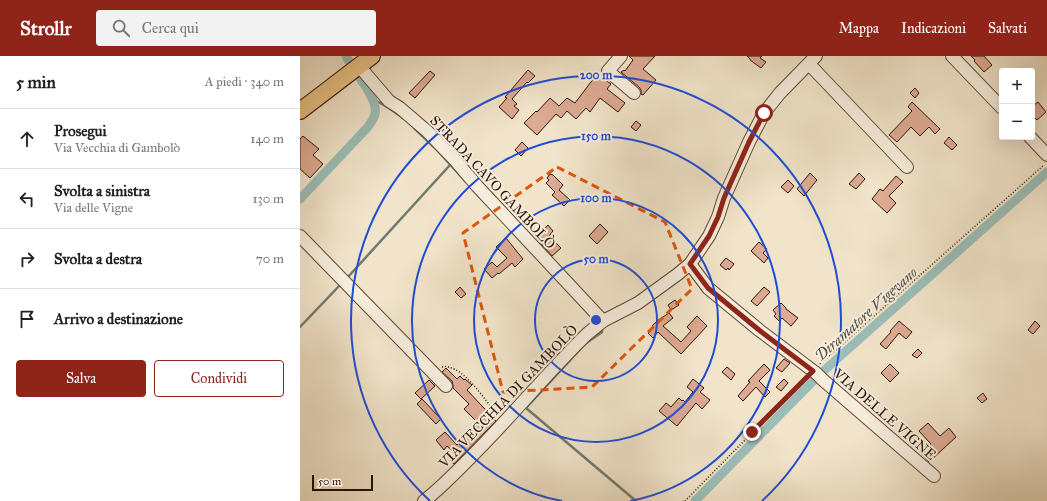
<!DOCTYPE html>
<html lang="it">
<head>
<meta charset="utf-8">
<style>
	:root { --surface:#fff; --page:#f2f2f2; --text:#202124; --muted:#757577; --line:#e0e0e0; --accent:#8f2418 }
	body { margin:0; font-family:"IM FELL Great Primer",serif; background:var(--page); color:var(--text) }
	.controls { position:absolute; right:12px; top:12px; display:grid; overflow:hidden; border-radius:4px; box-shadow:0 4px 16px #0002 }
	.controls button { width:36px; height:36px; display:grid; place-items:center; padding:0; border:0; border-bottom:1px solid var(--line); background:var(--surface); color:var(--text); font:20px sans-serif }
	.scale { position:absolute; left:12px; bottom:10px; width:61px; box-sizing:border-box; padding-left:4px; border:2px solid #2e1303; border-top:0; font-size:11px; line-height:14px; white-space:nowrap; color:#2e1303; -webkit-text-stroke:3px #f6eddd; paint-order:stroke }
	.stop { position:absolute; width:12px; height:12px; margin:-9px; border:3px solid #8f2418; border-radius:50%; background:#fff }
	.stop.end { background:#8f2418; border-color:#fff; box-shadow:0 1px 4px #0008 }
	.list { margin:0; padding:0; list-style:none }
	h2 { display:flex; justify-content:space-between; align-items:center; height:52px; margin:0; padding:0 16px; font-size:17px }
	h2 small { font-size:13px; font-weight:400; color:var(--muted) }
	.list li { display:grid; grid-template-columns:26px 1fr auto; gap:12px; align-items:center; box-sizing:border-box; height:60px; padding:0 16px; border-top:1px solid var(--line) }
	.list b { display:block; font-size:15px; white-space:nowrap }
	.list p { margin:0; font-size:13px; white-space:nowrap; color:var(--muted) }
	.list em { font-size:13px; font-style:normal; color:var(--muted) }
	.actions { display:flex; gap:8px; padding:12px 16px }
	.actions a { flex:1; padding:9px 0; border:1px solid var(--accent); border-radius:4px; text-align:center; font-size:14px; color:var(--accent) }
	.actions .main { background:var(--accent); color:#fff }
	.icon { flex:none; width:22px; height:22px; fill:none; stroke:currentColor; stroke-width:2; stroke-linecap:round; stroke-linejoin:round }
	.map { position:relative; flex:none; width:747px; height:445px; overflow:hidden }
	header { display:flex; align-items:center; gap:24px; box-sizing:border-box; height:56px; padding:0 20px; background:var(--accent); color:#fff }
	header strong { font-size:19px }
	nav { display:flex; gap:22px; margin-inline-start:auto; font-size:14px }
	.search { width:280px; height:36px; background:var(--page); display:flex; align-items:center; gap:10px; box-sizing:border-box; padding:0 14px; border-radius:4px; color:var(--muted); font-size:15px }
	main { display:flex }
	aside { flex:1; background:var(--surface) }
	.map>svg:first-child { display:block }
	.lines { fill:none; stroke-linecap:round; stroke-linejoin:round }
	.stream { stroke:#6f7a70; stroke-width:2.5 }
	.canal { stroke:#9bbeb9; stroke-width:9 }
	.building { fill:#ddaa93; stroke:#2e1303 }
	.minor-casing { stroke:#5f4735; stroke-width:14 }
	.major-casing { stroke:#2e1303; stroke-width:18 }
	.path { stroke:#2e1303; stroke-width:1.5; stroke-dasharray:1 2; stroke-linecap:butt }
	.minor { stroke:#f6eddd; stroke-width:12 }
	.major { stroke:#e8c285; stroke-width:16 }
	.route { stroke:#8f2418; stroke-width:5 }
	.marked { fill:none; stroke:#df560c; stroke-width:3; stroke-dasharray:8 5; stroke-linejoin:round }
	.ring { fill:none; stroke:#1d4ed8; stroke-width:2 }
	.labels { text-anchor:middle; stroke-width:4; stroke-linejoin:round; paint-order:stroke }
	.street-label { font-size:14px; fill:#2e1303; stroke:#f6eddd }
	.water-label { font-size:15px; font-style:italic; fill:#544f43; stroke:#f6eddd }
	.centre { fill:#1d4ed8; stroke:#f6eddd; stroke-width:2 }
	.ring-label { font-size:12px; text-anchor:middle; font-weight:bold; fill:#1d4ed8; stroke:#f6eddd; stroke-width:4; stroke-linejoin:round; paint-order:stroke }
</style>
</head>
<body>
<header>
<strong>Strollr</strong>
<div class="search"><svg class="icon" aria-label="search" viewBox="0 0 24 24"><circle cx="10" cy="10" r="6"/><path d="M15 15l6 6"/></svg>Cerca qui</div>
<nav><a>Mappa</a><a>Indicazioni</a><a>Salvati</a></nav>
</header>
<main>
<aside>
<h2>5 min<small>A piedi · 340 m</small></h2>
<ul class="list">
<li><svg class="icon" aria-label="ahead" viewBox="0 0 24 24"><path d="M12 20V5M6 11l6-6 6 6"/></svg><div><b>Prosegui</b><p>Via Vecchia di Gambolò</p></div><em>140 m</em></li>
<li><svg class="icon" aria-label="left" viewBox="0 0 24 24"><path d="M17 20v-9H6M10 6l-5 5 5 5"/></svg><div><b>Svolta a sinistra</b><p>Via delle Vigne</p></div><em>130 m</em></li>
<li><svg class="icon" aria-label="right" viewBox="0 0 24 24"><path d="M7 20v-9h11M14 6l5 5-5 5"/></svg><div><b>Svolta a destra</b></div><em>70 m</em></li>
<li><svg class="icon" aria-label="arrive" viewBox="0 0 24 24"><path d="M6 21V4h12l-3 4 3 4H6"/></svg><div><b>Arrivo a destinazione</b></div></li>
</ul>
<div class="actions"><a class="main">Salva</a><a>Condividi</a></div>
</aside>
<div class="map">
<svg width="747" height="445" viewBox="0 0 747 445">
	<rect width="100%" height="100%" fill="#f1e4ca"/>
	<filter id="stains"><feTurbulence type="fractalNoise" baseFrequency=".005" numOctaves="4"/><feColorMatrix values="0 0 0 0 .2 0 0 0 0 .09 0 0 0 0 .02 0 0 0 .5 -.17"/></filter>
	<radialGradient id="worn" r=".72"><stop offset=".6" stop-color="#630" stop-opacity="0"/><stop offset="1" stop-color="#630" stop-opacity=".3"/></radialGradient>
	<g class="lines">
		<g class="stream">
			<polyline points="73,43 89,52 103,62"/>
			<polyline points="114,72 136,93 166,126"/>
			<polyline points="47,222 150,109"/>
			<polyline points="0,271 41,228"/>
			<polyline points="302,272 302,276 285,288 226,352 336,445"/>
		</g>
		<g class="canal">
			<path d="M0 143 67 72C70 68 74 63 75 58 79 43 53 15 46 0"/>
			<polyline points="395,445 519,319 747,116"/>
		</g>
	</g>
	<g class="building">
		<polygon points="329,0 355,0 343,13 356,24 343,39 341,38 341,34 339,31 321,16 324,14 325,15 333,4"/>
		<polygon points="447,0 462,0 460,2 466,6 461,12 450,4 450,3"/>
		<polygon points="671,0 684,0 692,9 684,16 674,5 675,4"/>
		<polygon points="228,14 235,20 228,27 227,26 212,43 217,48 214,50 219,54 212,63 199,51 207,42 205,41"/>
		<polygon points="130,15 135,19 115,42 109,37"/>
		<polygon points="297,18 311,28 307,33 325,47 318,56 300,42 290,56 286,52 276,63 267,55 261,62 256,58 237,79 224,67 236,55 237,56 250,42 259,50 267,42 275,47"/>
		<polygon points="615,32 619,37 615,42 610,37"/>
		<polygon points="612,46 640,73 635,78 629,71 620,80 611,71 597,86 589,79 612,55 608,51"/>
		<polygon points="738,46 746,56 737,64 732,59 732,51"/>
		<polygon points="336,65 341,69 336,75 331,71"/>
		<polygon points="3,80 19,93 13,99 23,108 10,122 0,113 0,83"/>
		<polygon points="649,81 657,89 652,94 644,87"/>
		<polygon points="222,86 228,92 221,100 215,94"/>
		<polygon points="510,117 517,124 504,140 497,133"/>
		<polygon points="559,117 565,123 556,133 549,128"/>
		<polygon points="250,118 253,119 263,129 259,134 270,144 264,150 252,139 255,136 246,127 249,124 247,122"/>
		<polygon points="596,120 603,126 589,140 596,147 587,157 572,143 580,133 583,135"/>
		<polygon points="488,124 494,130 488,137 481,131"/>
		<polygon points="300,168 308,176 297,188 289,180"/>
		<polygon points="248,169 253,175 249,180 261,192 252,200 236,182"/>
		<polygon points="206,182 223,203 215,211 212,207 199,218 198,217 192,222 184,213 192,206 197,211 207,202 196,191"/>
		<polygon points="459,186 467,193 463,197 468,202 464,207 451,195"/>
		<polygon points="426,202 434,208 429,214 428,212 426,214 420,209"/>
		<polygon points="160,231 166,238 161,242 155,236"/>
		<polygon points="464,231 470,236 457,250 451,245"/>
		<polygon points="375,244 379,249 371,254 368,249"/>
		<polygon points="481,247 486,252 486,253 498,262 491,270 482,262 479,265 474,260 476,258 473,254"/>
		<polygon points="369,257 373,262 363,270 381,286 391,275 387,271 397,260 407,270 381,298 358,276 353,282 348,277 353,271 352,270 357,265"/>
		<polygon points="599,265 612,276 606,283 599,277 586,293 580,288 591,276 590,275"/>
		<polygon points="735,265 740,270 733,278 728,274"/>
		<polygon points="618,293 622,297 617,302 612,299"/>
		<polygon points="484,303 490,307 482,316 476,312"/>
		<polygon points="464,308 470,314 459,325 470,336 465,341 456,331 443,345 438,340 450,326 448,325"/>
		<polygon points="590,308 599,317 590,326 581,317"/>
		<polygon points="427,311 435,318 431,324 422,316"/>
		<polygon points="146,312 157,323 160,320 164,324 165,323 172,329 167,334 196,365 154,408 150,405 156,398 147,390 144,394 136,384 145,376 157,389 178,367 164,353 169,348 153,332 153,329 152,325 142,316"/>
		<polygon points="393,323 404,332 400,336 410,344 402,353 396,347 377,370 359,355 366,347 371,351 379,342 382,345 383,344 385,346 393,336 387,331"/>
		<polygon points="484,323 488,327 481,335 476,331"/>
		<polygon points="129,324 135,330 121,343 115,337"/>
		<polygon points="683,337 687,343 682,347 677,342"/>
		<polygon points="122,343 141,363 136,368 117,348"/>
		<polygon points="628,367 640,380 649,372 656,381 629,406 621,397 631,388 619,375"/>
	</g>
	<g class="lines">
		<g class="minor-casing">
			<g id="minor">
				<polyline points="321,0 308,15 334,37"/>
				<polyline points="652,0 702,52"/>
				<polyline points="509,8 607,111"/>
				<polyline points="59,10 89,45 100,52 128,76 155,104 177,130 303,265"/>
				<polyline points="730,81 747,99"/>
				<polyline points="0,180 146,330"/>
				<polyline points="390,208 408,232 459,274 516,317 523,324 634,420"/>
				<path d="M124 445C141 432 156 416 171 401 211 361 247 317 287 278L303 265 338 247 378 218 390 208 409 180 418 161 424 142 449 86 464 57 480 37 516 0"/>
			</g>
		</g>
		<g class="major-casing">
			<polyline id="major" points="0,55 72,0"/>
		</g>
		<g class="path">
			<polyline points="520,308 744,109"/>
			<path d="M142 311C144 311 146 310 148 311 166 314 186 345 197 359"/>
			<polyline points="385,445 506,322"/>
		</g>
		<use href="#minor" class="minor"/>
		<use href="#major" class="major"/>
	</g>
	<g class="lines">
		<polyline class="route" points="452,376 513,315 459,274 408,232 390,208 409,180 418,161 424,142 449,86 464,57"/>
	</g>
	<path class="marked" d="M257 111 365 166 392 233 292 331 203 336 163 177Z"/>
	<g class="ring">
		<circle cx="296" cy="264" r="61"/>
		<circle cx="296" cy="264" r="122"/>
		<path d="M262 445A184 184 0 1 1 330 445"/>
		<path d="M130 445A245 245 0 1 1 462 445"/>
	</g>
	<g class="labels">
		<g class="street-label">
			<text transform="translate(193 126) rotate(47)" y="5">STRADA CAVO GAMBOLÒ</text>
			<text transform="translate(208 340) rotate(-46)" y="5">VIA VECCHIA DI GAMBOLÒ</text>
			<text transform="translate(585 358) rotate(41)" y="5">VIA DELLE VIGNE</text>
		</g>
		<g class="water-label">
			<text transform="translate(566 258) rotate(-42)" y="5">Diramatore Vigevano</text>
		</g>
	</g>
	<circle cx="296" cy="264" r="6" class="centre"/>
	<g class="ring-label">
		<text x="296" y="23">200 m</text>
		<text x="296" y="84">150 m</text>
		<text x="296" y="146">100 m</text>
		<text x="296" y="207">50 m</text>
	</g>
	<rect width="100%" height="100%" filter="url(#stains)"/>
	<rect width="100%" height="100%" fill="url(#worn)"/>
</svg>
<div class="controls">
<button>+</button>
<button>−</button>
</div>
<div class="scale">50 m</div>
<div class="stop" style="left:464px;top:57px"></div>
<div class="stop end" style="left:452px;top:376px"></div>
</div>
</main>
</body>
</html>
